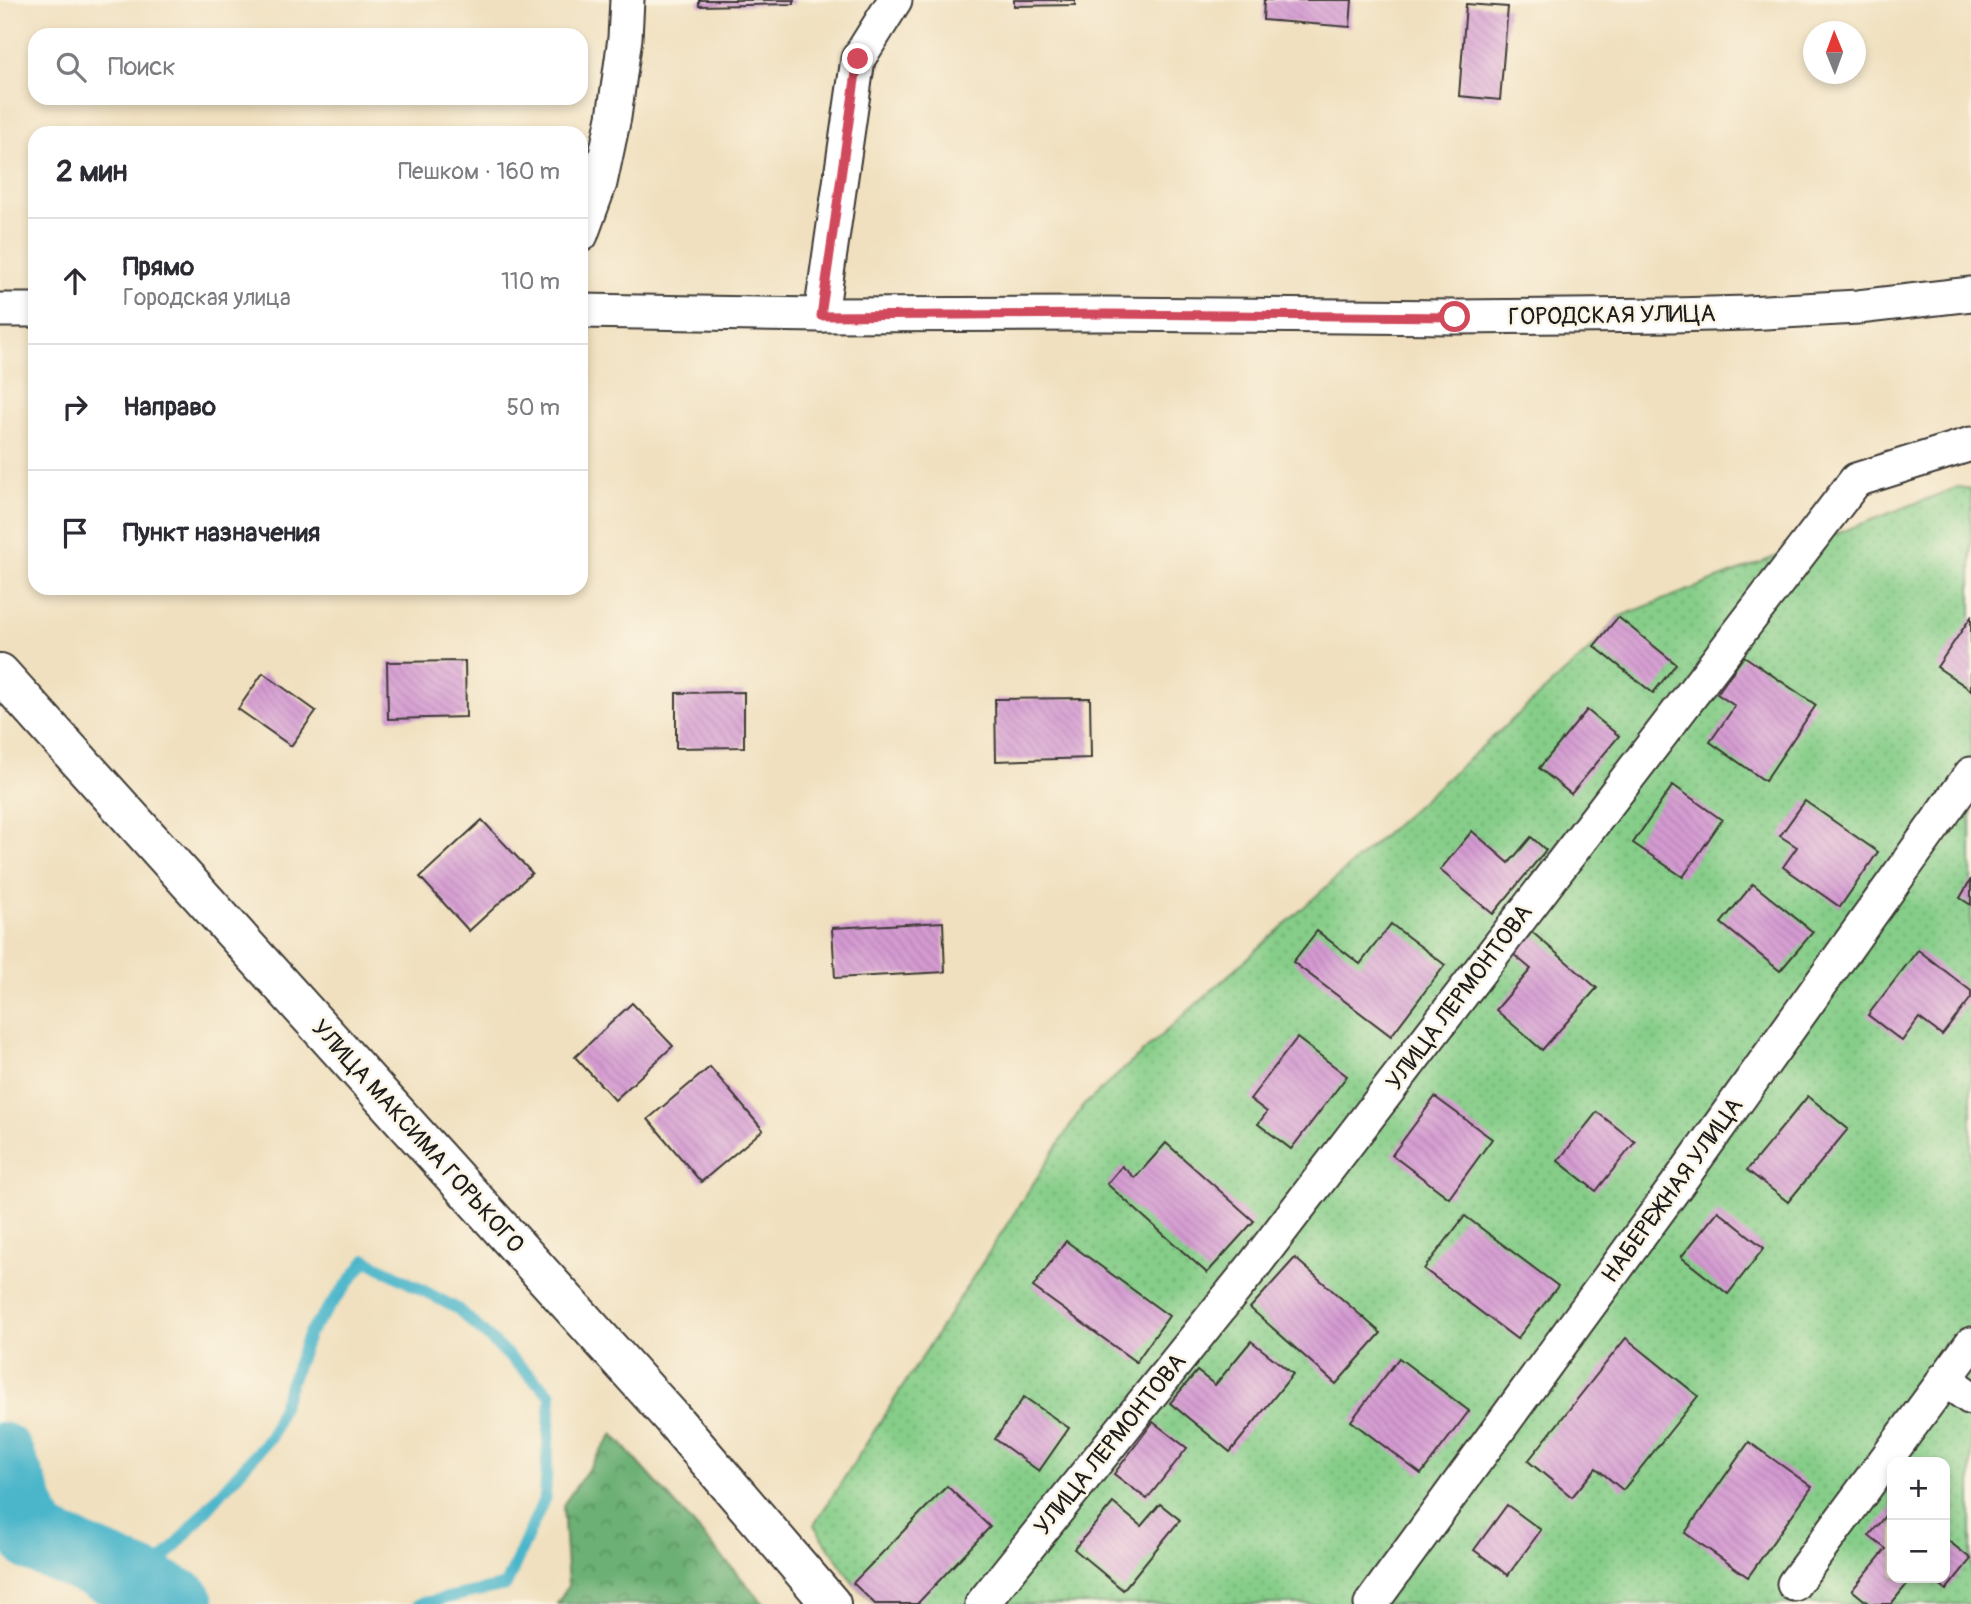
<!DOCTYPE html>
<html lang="ru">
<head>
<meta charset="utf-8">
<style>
	:root { --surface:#fff; --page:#f7f7f7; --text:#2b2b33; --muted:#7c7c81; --line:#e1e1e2 }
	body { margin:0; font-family:Pangolin,sans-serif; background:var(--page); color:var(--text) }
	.controls { position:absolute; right:21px; bottom:21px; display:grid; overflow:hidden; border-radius:14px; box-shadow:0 4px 10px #0003 }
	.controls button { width:63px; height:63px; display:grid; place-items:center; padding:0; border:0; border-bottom:2px solid var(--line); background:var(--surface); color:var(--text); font:35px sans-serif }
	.compass { position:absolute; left:1803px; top:21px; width:63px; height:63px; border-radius:50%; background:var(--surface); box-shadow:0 4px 10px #0003; rotate:359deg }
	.stop { position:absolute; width:21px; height:21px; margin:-16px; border:5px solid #d1495b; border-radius:50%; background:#fff }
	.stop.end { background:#d1495b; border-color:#fff; box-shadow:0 2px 7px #0008 }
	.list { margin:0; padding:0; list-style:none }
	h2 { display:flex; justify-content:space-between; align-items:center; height:91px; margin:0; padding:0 28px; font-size:30px }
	h2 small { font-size:23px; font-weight:400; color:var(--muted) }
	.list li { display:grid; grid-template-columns:46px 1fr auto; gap:21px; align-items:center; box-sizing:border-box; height:126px; padding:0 28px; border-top:2px solid var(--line) }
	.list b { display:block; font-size:26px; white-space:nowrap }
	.list p { margin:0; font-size:23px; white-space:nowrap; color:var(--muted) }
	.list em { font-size:23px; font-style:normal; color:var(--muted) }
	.icon { flex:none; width:38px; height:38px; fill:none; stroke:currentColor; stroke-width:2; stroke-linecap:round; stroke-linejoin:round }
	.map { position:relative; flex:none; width:1971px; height:1604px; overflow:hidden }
	.search { position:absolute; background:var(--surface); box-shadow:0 4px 10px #0003; left:28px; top:28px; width:560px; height:77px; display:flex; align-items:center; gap:18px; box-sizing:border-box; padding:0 24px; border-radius:21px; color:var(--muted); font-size:26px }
	.panel { position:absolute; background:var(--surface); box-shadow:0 4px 10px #0003; left:28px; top:126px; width:560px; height:469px; border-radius:21px }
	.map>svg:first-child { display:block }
	.forest { fill:url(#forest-crowns); stroke:#446648; stroke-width:2 }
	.park { fill:url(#park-dots); stroke:#507452; stroke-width:2; fill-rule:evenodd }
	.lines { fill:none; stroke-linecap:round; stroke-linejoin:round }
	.stream { stroke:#4cb6ca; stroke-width:12 }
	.river { stroke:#4cb6ca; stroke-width:68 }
	.building { fill:url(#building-back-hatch) }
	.street-casing { stroke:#3c3934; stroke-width:37 }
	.secondary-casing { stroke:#3c3934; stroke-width:42 }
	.street { stroke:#fff; stroke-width:33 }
	.secondary { stroke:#fff; stroke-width:38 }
	.route { stroke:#d1495b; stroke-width:9 }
	.labels { text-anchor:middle; stroke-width:5; stroke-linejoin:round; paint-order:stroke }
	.street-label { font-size:24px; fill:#1c1c1c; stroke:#fcf5e5 }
</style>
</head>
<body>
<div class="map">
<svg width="1971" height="1604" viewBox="0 0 1971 1604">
	<defs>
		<pattern id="forest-crowns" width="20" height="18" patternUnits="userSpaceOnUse" patternTransform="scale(1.75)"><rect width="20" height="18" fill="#6cb074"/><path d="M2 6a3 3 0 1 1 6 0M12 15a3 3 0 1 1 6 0" fill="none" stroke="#588e5e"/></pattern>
		<pattern id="park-dots" width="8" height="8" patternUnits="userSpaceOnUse" patternTransform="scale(1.75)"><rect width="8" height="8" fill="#85cd88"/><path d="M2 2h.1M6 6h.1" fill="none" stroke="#72af75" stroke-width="1.8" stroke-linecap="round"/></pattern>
		<pattern id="building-back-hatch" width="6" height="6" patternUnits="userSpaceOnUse" patternTransform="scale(1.75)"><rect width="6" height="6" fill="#d49ad1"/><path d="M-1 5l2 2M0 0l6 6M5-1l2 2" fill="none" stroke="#b584b3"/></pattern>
	</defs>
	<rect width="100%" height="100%" fill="#fcf5e5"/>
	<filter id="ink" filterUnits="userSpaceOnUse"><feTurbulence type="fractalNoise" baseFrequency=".0143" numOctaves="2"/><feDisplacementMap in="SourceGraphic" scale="14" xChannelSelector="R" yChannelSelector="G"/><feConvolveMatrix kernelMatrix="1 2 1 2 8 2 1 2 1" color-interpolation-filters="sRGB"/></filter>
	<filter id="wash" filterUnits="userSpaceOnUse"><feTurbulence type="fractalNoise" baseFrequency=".00686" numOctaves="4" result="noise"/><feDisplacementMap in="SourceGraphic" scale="28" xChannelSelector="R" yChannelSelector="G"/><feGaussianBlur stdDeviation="1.57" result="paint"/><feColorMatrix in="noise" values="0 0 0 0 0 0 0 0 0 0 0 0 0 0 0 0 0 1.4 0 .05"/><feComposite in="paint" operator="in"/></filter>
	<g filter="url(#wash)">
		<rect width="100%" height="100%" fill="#f0e0bf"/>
		<polygon class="forest" points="613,1434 764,1604 557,1604 568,1586 563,1505"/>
		<path class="park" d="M1958 487 1971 489V1604H875L853 1583 814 1525 1083 1106 1594 646 1618 617ZM1892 1462H1945V1578H1892Z"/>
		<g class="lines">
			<g class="stream">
				<polyline points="0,1536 35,1539"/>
				<polyline points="142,1584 271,1436 309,1333 366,1260 458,1309 551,1395 545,1497 506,1585 419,1604"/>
			</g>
			<polyline class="river" points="0,1456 35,1539 142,1584 181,1604"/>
		</g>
		<g id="blocks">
			<g class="building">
				<polygon points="699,0 794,0 794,4 699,6"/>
				<polygon points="1014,0 1075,0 1075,5 1014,6"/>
				<polygon points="1264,0 1352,0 1350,27 1263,20"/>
				<polygon points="1466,4 1508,7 1500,100 1459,96"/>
				<polygon points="1618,617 1676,664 1653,693 1594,646"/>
				<polygon points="1971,617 1971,690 1937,667"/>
				<polygon points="1744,656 1816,705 1765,781 1710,742 1735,706 1717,694"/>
				<polygon points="465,661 466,717 388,719 387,662"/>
				<polygon points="263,673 316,711 291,746 238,709"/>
				<polygon points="744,692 744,747 676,748 676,693"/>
				<polygon points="1090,698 1091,758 996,761 995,699"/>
				<polygon points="1587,710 1619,736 1571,794 1539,768"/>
				<polygon points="1673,785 1722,820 1683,877 1633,843"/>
				<polygon points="1805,801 1878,852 1840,907 1783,867 1797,847 1780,836"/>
				<polygon points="482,820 532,873 469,931 420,877"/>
				<polygon points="1472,831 1509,863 1531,837 1546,850 1493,914 1440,870"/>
				<polygon points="1971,879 1971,905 1960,898"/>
				<polygon points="1753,884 1813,932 1780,971 1721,923"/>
				<polygon points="943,922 945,972 835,978 832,928"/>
				<polygon points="1391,924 1445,965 1391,1036 1293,962 1317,931 1360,964"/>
				<polygon points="1532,932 1597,988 1542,1050 1496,1010 1531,969 1513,954"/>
				<polygon points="1918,950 1971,991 1971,998 1942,1035 1919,1018 1902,1041 1868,1015"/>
				<polygon points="632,1003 673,1046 615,1100 575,1057"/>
				<polygon points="1297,1038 1347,1076 1291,1149 1258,1124 1267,1112 1250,1099"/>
				<polygon points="710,1067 763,1130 701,1182 648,1119"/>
				<polygon points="1808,1096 1848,1129 1788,1202 1747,1170"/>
				<polygon points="1435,1097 1492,1139 1449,1198 1392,1155"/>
				<polygon points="1597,1112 1635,1142 1596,1191 1558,1161"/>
				<polygon points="1166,1143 1254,1221 1207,1273 1107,1184 1122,1166 1135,1178"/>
				<polygon points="1718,1211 1764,1248 1728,1294 1681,1257"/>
				<polygon points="1465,1216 1558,1286 1517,1339 1424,1269"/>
				<polygon points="1066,1241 1169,1316 1136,1362 1033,1287"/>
				<polygon points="1295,1258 1381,1333 1336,1384 1250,1308"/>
				<polygon points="1626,1338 1698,1396 1623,1490 1596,1468 1572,1497 1528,1461"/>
				<polygon points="1251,1341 1293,1374 1230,1452 1170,1403 1197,1371 1215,1385"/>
				<polygon points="1399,1358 1469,1411 1421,1474 1351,1421"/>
				<polygon points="1024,1397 1069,1428 1039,1471 995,1439"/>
				<polygon points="1153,1422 1187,1448 1147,1499 1114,1474"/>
				<polygon points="1749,1442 1812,1487 1748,1577 1685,1533"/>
				<polygon points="947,1486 990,1527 917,1604 875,1604 853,1583"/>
				<polygon points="1113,1503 1141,1526 1160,1504 1180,1520 1123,1590 1074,1549"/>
				<polygon points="1507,1505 1541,1530 1508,1575 1474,1550"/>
				<polygon points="1892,1507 1892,1578 1912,1578 1891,1604 1869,1604 1852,1590 1886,1549 1869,1536"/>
				<polygon points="1945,1538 1971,1559 1946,1590 1930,1578 1945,1578"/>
			</g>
		</g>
	</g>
	<g filter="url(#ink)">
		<use href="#blocks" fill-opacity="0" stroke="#3c3934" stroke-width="2"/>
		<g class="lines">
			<g class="street-casing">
				<g id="street">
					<polyline points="581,235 600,183 614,117 625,38 627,0"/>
					<polyline points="0,310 35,310"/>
					<polyline points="581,311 821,315 1106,314 1455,317 1673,315 1747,313 1858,307 1971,294"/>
					<polyline points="821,315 858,59 895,0"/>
					<polyline points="1944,1379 1971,1398"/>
					<polyline points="1794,1584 1971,1344"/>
					<polyline points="982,1604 1255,1264 1856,480 1971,444"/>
					<polyline points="1371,1604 1687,1171 1971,774"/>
				</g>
			</g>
			<g class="secondary-casing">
				<polyline id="secondary" points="0,673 671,1417 831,1604"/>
			</g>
			<use href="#street" class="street"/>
			<use href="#secondary" class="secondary"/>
		</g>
	</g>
	<g class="lines" filter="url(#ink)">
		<polyline class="route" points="858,59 821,316 1106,314 1455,317"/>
	</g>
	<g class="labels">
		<g class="street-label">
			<text transform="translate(1612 315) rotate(-1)" y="8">ГОРОДСКАЯ УЛИЦА</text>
			<text transform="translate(1459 997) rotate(-53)" y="8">УЛИЦА ЛЕРМОНТОВА</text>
			<text transform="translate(418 1136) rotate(48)" y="8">УЛИЦА МАКСИМА ГОРЬКОГО</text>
			<text transform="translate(1672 1190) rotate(-54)" y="8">НАБЕРЕЖНАЯ УЛИЦА</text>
			<text transform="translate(1110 1444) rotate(-51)" y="8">УЛИЦА ЛЕРМОНТОВА</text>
		</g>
	</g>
</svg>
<div class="controls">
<button>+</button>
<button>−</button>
</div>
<svg class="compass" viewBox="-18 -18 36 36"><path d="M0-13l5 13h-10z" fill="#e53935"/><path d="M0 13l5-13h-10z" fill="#7c7c81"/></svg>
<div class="stop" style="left:1455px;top:317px"></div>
<div class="stop end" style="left:858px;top:59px"></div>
<div class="search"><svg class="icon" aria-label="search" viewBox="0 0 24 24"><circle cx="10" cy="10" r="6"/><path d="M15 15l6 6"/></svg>Поиск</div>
<section class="panel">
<h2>2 мин<small>Пешком · 160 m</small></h2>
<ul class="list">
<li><svg class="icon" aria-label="ahead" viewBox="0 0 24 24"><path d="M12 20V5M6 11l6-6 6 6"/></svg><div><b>Прямо</b><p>Городская улица</p></div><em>110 m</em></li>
<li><svg class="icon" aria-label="right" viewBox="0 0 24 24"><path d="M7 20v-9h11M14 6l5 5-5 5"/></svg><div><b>Направо</b></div><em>50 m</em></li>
<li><svg class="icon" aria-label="arrive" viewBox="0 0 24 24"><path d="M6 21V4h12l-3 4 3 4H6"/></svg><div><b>Пункт назначения</b></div></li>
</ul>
</section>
</div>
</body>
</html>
